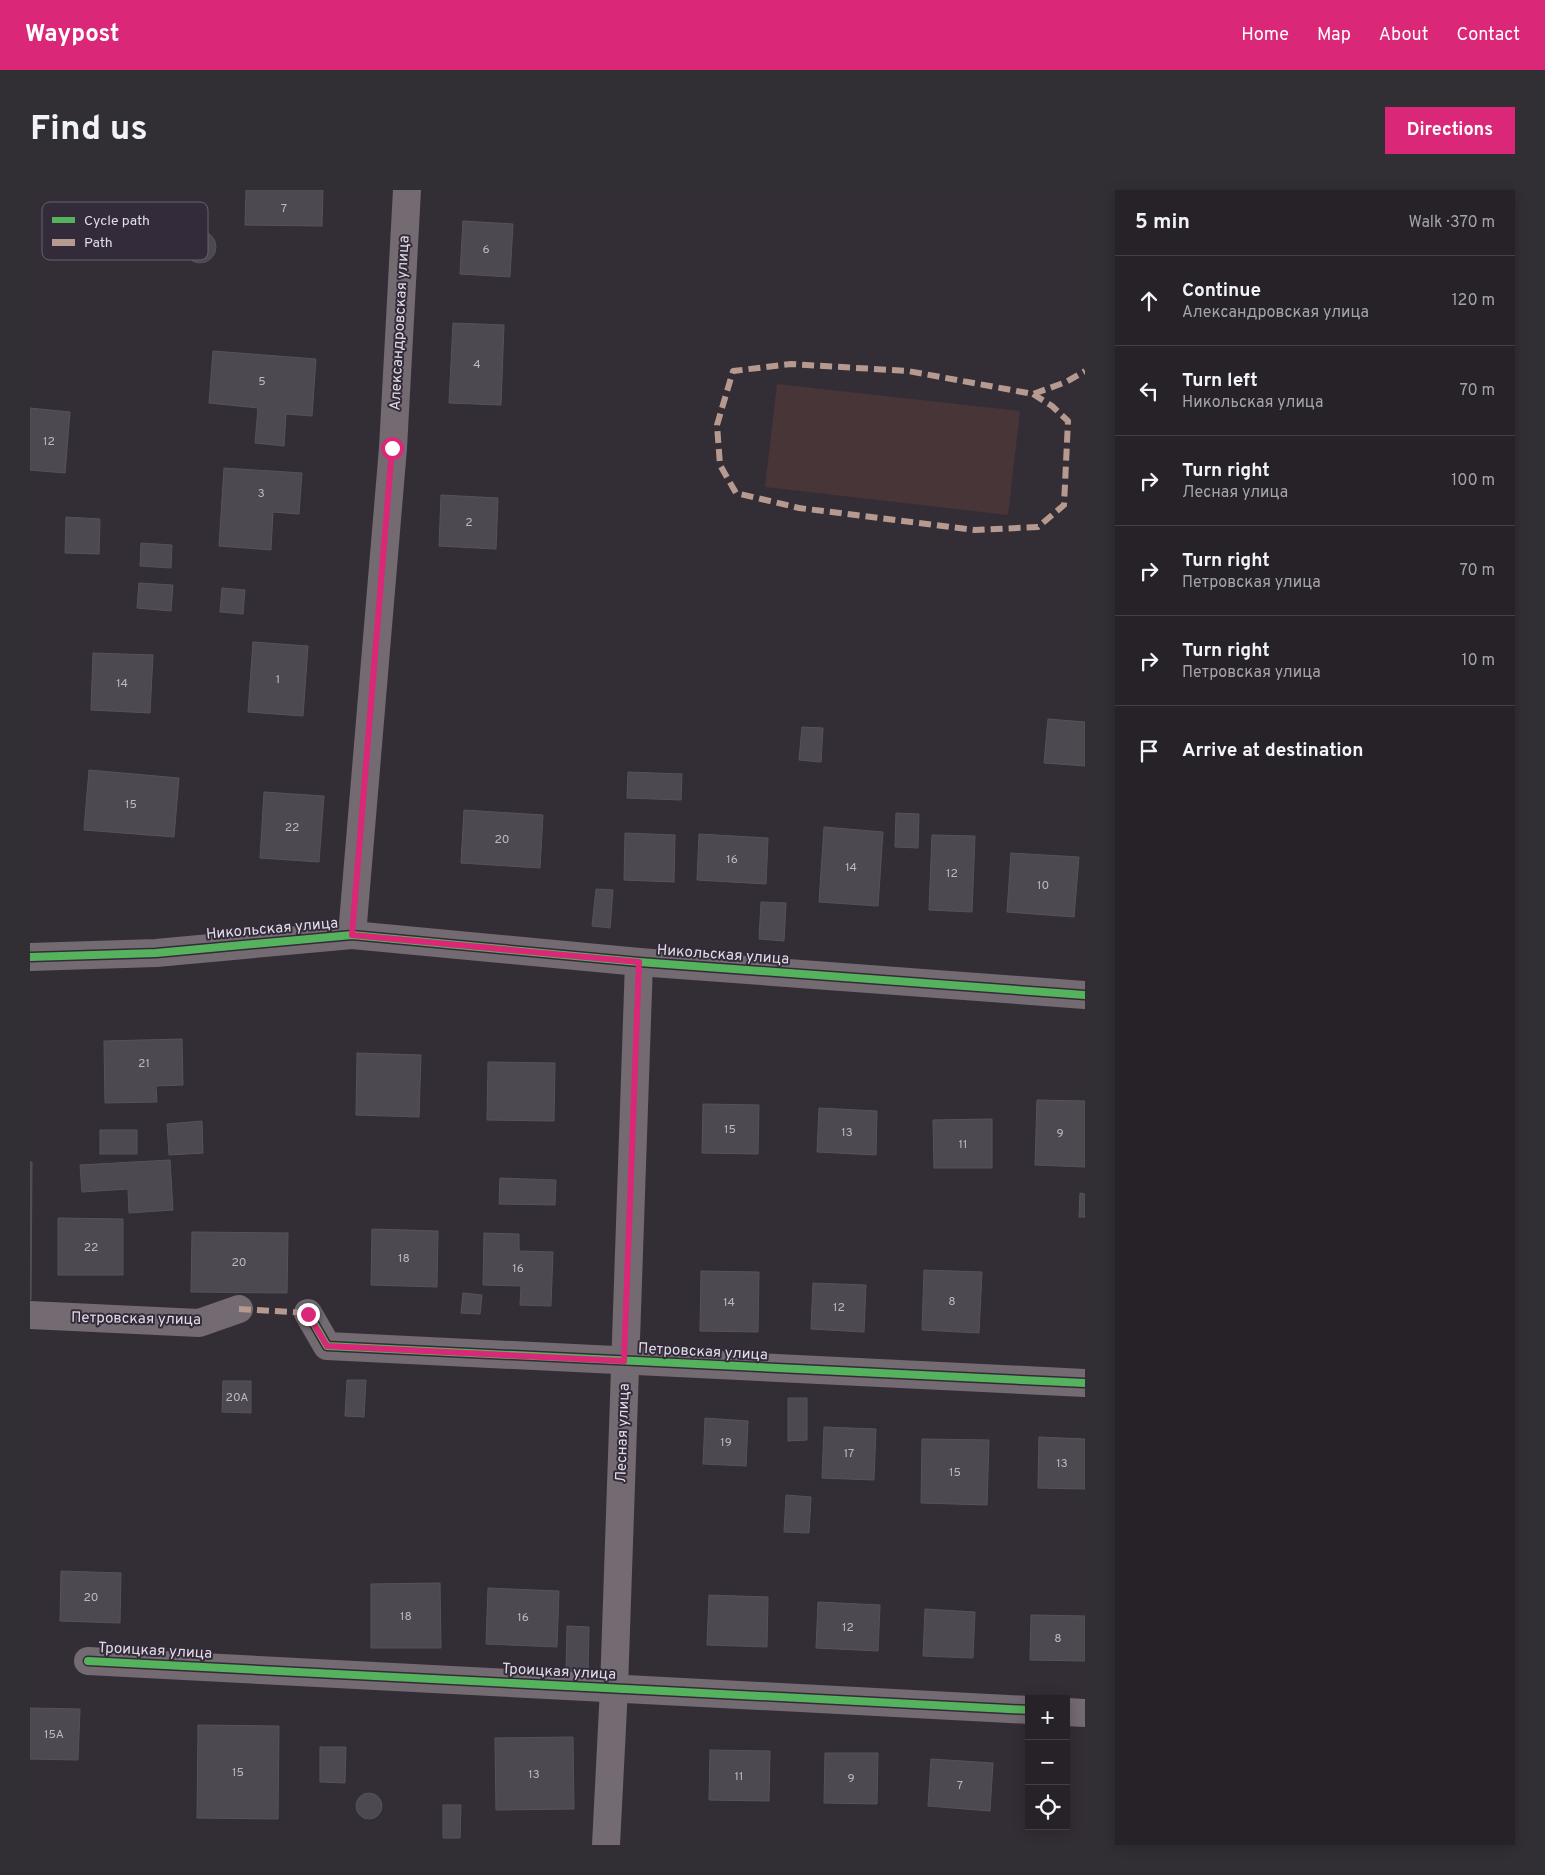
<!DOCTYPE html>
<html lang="en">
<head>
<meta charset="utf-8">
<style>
	:root { --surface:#262228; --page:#322f34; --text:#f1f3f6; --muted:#a4a4a8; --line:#423f45; --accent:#db2777 }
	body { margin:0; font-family:Overpass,sans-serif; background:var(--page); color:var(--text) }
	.controls { position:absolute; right:15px; bottom:15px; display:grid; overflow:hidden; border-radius:0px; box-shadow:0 2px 12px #0003 }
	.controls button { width:45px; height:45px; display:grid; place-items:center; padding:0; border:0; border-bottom:1px solid var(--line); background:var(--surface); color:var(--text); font:25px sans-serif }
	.stop { position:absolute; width:15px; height:15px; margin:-11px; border:4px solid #db2777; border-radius:50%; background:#fff }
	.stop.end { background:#db2777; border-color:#fff; box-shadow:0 1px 5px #0008 }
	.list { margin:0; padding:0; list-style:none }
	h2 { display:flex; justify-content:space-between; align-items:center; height:65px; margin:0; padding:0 20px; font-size:21px }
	h2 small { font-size:16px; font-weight:400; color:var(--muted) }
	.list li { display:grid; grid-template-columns:32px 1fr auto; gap:15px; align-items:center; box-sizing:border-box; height:90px; padding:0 20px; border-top:1px solid var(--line) }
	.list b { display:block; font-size:19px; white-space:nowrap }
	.list p { margin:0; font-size:16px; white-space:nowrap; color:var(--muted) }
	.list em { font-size:16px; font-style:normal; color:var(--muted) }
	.icon { flex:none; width:28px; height:28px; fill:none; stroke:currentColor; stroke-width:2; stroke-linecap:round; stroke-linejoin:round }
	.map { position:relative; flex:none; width:1055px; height:1655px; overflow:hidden; border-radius:0px }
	header { display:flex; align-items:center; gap:30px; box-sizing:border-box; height:70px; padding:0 25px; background:var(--accent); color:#fff }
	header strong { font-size:24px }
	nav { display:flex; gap:28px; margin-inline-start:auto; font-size:18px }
	.intro { display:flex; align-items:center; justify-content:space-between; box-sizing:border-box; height:120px; padding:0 30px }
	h1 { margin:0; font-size:35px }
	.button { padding:12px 22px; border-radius:0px; background:var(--accent); color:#fff; font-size:18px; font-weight:700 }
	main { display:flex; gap:30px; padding:0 30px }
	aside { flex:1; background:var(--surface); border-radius:0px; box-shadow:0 2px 12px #0003 }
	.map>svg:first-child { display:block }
	.green { fill:#473537 }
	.building { fill:#4c4a50; stroke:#55535a }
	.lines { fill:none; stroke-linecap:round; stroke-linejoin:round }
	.minor { stroke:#746a71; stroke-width:28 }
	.quiet { stroke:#b69a8f; stroke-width:6; stroke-dasharray:12 6; stroke-linecap:butt }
	.cycleway-casing { stroke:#332b3a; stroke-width:11 }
	.cycleway { stroke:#56b35d; stroke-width:8 }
	.route { stroke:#db2777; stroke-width:6 }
	.labels { text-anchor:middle; stroke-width:4; stroke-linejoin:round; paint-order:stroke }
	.number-label { font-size:12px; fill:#bcb8c0 }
	.street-label { font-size:15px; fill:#e1dce5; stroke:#332b3a }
	.key { fill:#332b3a; stroke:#67606d; stroke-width:1 }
	.key-label { font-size:14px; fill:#e1dce5 }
</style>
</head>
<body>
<header>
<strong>Waypost</strong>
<nav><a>Home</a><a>Map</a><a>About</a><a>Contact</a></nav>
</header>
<div class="intro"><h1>Find us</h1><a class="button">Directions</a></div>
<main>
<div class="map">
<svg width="1055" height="1655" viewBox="0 0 1055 1655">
	<rect width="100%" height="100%" fill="#332e36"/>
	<polygon class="green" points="747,194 990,221 978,325 735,297"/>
	<g class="building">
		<polygon points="216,0 293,0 292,36 215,35"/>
		<polygon points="433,31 483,34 480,87 430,84"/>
		<circle cx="170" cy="57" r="16"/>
		<polygon points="423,133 474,135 471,215 419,213"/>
		<polygon points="183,161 286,169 282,226 256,224 254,256 225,253 228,218 179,213"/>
		<polygon points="0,218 40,222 35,283 0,280"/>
		<polygon points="194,278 272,283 269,324 243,322 241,360 189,356"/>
		<polygon points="411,305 468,308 466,359 409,356"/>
		<polygon points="36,327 70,329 69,364 35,363"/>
		<polygon points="111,353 142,355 141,378 110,376"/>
		<polygon points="109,393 143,395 141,421 107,418"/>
		<polygon points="192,398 215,400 213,424 190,422"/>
		<polygon points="223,452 278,456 273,526 218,522"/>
		<polygon points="63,463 123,465 120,523 61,520"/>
		<polygon points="1018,529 1055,532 1055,576 1014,573"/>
		<polygon points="772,537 793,538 791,572 769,570"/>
		<polygon points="59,580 149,588 144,647 54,640"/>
		<polygon points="598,582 652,584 651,610 597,608"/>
		<polygon points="234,602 294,606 289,672 230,668"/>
		<polygon points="434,620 513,625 510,678 431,673"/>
		<polygon points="866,623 889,624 888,658 865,657"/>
		<polygon points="794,637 853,642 848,716 789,712"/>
		<polygon points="595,643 645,645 644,692 594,690"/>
		<polygon points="669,644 738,648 736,694 667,690"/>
		<polygon points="902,645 945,646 942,722 899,720"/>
		<polygon points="981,663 1049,667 1044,727 977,722"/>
		<polygon points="566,699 583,700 580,738 562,736"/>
		<polygon points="731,712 756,713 754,751 729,749"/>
		<polygon points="152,849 153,895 126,896 127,912 75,913 74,851"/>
		<polygon points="327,863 391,865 389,927 326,925"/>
		<polygon points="458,872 525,873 524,931 457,930"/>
		<polygon points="1007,910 1055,911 1055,977 1005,975"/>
		<polygon points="673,914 729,915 728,964 672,963"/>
		<polygon points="789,918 847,921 846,965 787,962"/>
		<polygon points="962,929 962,978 904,978 903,930"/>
		<polygon points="172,931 173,963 139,965 137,934"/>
		<rect x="70" y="940" width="37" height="24"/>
		<polygon points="140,970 143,1020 99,1023 98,999 52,1002 50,975"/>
		<polygon points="0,972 2,972 1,1110 0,1110"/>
		<polygon points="470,988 526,990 525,1015 469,1014"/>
		<polygon points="1050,1003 1055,1004 1055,1027 1049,1027"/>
		<polygon points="28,1028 93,1029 93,1085 28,1085"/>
		<polygon points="342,1039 408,1041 407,1097 341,1095"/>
		<polygon points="162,1042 258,1043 257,1103 161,1102"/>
		<polygon points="454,1043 489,1044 489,1061 523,1062 521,1116 490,1115 491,1096 453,1095"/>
		<polygon points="894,1080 952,1082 949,1143 892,1140"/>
		<polygon points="671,1081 729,1082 728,1142 670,1141"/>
		<polygon points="783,1093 836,1095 834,1142 781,1139"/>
		<polygon points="433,1103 452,1105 450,1124 431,1123"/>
		<polygon points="317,1190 336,1190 334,1227 315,1226"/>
		<polygon points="193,1191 221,1191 221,1223 192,1222"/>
		<polygon points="758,1208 777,1208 777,1250 758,1251"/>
		<polygon points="675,1228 718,1231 716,1276 673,1274"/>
		<polygon points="794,1237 846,1239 844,1290 792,1288"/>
		<polygon points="1009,1247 1055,1249 1055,1299 1008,1298"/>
		<polygon points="892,1249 959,1250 957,1315 891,1313"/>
		<polygon points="756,1305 781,1307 779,1343 754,1342"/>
		<polygon points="31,1381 91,1383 90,1433 30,1431"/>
		<polygon points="410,1393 411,1458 341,1458 341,1394"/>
		<polygon points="458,1398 529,1401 527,1457 456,1454"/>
		<polygon points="679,1405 738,1407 737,1457 677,1455"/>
		<polygon points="788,1412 850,1415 848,1461 786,1458"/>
		<polygon points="895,1419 945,1422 943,1468 893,1466"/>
		<polygon points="1001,1425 1055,1426 1055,1471 1000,1470"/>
		<polygon points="537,1436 559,1437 558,1482 536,1481"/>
		<polygon points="0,1518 50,1519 48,1570 0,1569"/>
		<polygon points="168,1535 249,1536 248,1629 167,1628"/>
		<polygon points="543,1547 544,1619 466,1620 465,1548"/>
		<polygon points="290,1557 316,1557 315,1593 290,1592"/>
		<polygon points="680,1560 740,1561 739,1611 679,1610"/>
		<polygon points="795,1563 848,1563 847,1614 794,1613"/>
		<polygon points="901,1569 963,1573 960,1621 898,1616"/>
		<circle cx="339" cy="1616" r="13"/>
		<polygon points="413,1615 431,1615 430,1648 413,1648"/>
	</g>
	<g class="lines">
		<g class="minor">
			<polyline points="322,745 363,258 377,0"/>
			<polyline points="0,767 126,763 322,745 609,772 1055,805"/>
			<polyline points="278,1123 297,1156 1055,1193"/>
			<polyline points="0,1125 169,1133 209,1119"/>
			<polyline points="58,1471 999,1520"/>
			<polyline points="1036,1522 1055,1523"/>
			<polyline points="576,1655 584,1498 609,772"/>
		</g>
		<g class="quiet">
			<polyline points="1003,204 1022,216 1038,231 1034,315 1008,337 945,340 769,318 706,303 690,275 687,235 703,181 761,174 878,181 1003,204 1036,192 1055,181"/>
			<polyline points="209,1119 278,1123"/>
		</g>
		<g class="cycleway-casing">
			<g id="cycleway">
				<polyline points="0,767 126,763 322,745 609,772 1055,805"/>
				<polyline points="278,1123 297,1156 1055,1193"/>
				<polyline points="58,1471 999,1520"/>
			</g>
		</g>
		<use href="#cycleway" class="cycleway"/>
	</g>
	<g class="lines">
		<polyline class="route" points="278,1124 297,1156 594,1171 609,772 322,745 362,258"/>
	</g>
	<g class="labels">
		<g class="number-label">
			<text x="254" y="22">7</text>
			<text x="456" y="63">6</text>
			<text x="447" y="178">4</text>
			<text x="232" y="195">5</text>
			<text x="19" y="255">12</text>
			<text x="231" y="307">3</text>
			<text x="439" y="336">2</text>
			<text x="248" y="493">1</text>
			<text x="92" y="497">14</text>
			<text x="101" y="618">15</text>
			<text x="262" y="641">22</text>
			<text x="472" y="653">20</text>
			<text x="702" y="673">16</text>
			<text x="821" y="681">14</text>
			<text x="922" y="687">12</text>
			<text x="1013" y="699">10</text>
			<text x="114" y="877">21</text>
			<text x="700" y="943">15</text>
			<text x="817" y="946">13</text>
			<text x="1030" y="947">9</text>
			<text x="933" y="958">11</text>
			<text x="61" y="1061">22</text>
			<text x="374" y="1072">18</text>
			<text x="209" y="1076">20</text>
			<text x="488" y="1082">16</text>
			<text x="922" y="1115">8</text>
			<text x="699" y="1116">14</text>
			<text x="809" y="1121">12</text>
			<text x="207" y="1211">20А</text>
			<text x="696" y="1256">19</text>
			<text x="819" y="1267">17</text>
			<text x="1032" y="1277">13</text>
			<text x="925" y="1286">15</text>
			<text x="61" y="1411">20</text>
			<text x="376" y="1430">18</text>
			<text x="493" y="1431">16</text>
			<text x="818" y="1441">12</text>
			<text x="1028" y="1452">8</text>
			<text x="24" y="1548">15А</text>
			<text x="208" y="1586">15</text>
			<text x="504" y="1588">13</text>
			<text x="709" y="1590">11</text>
			<text x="821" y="1592">9</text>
			<text x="930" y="1599">7</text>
		</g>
		<g class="street-label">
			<text transform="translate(369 133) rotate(-87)" y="5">Александровская улица</text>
			<text transform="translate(242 738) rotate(-5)" y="5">Никольская улица</text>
			<text transform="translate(693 764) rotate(4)" y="5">Никольская улица</text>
			<text transform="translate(106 1128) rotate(1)" y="5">Петровская улица</text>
			<text transform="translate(673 1161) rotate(3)" y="5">Петровская улица</text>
			<text transform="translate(592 1243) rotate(-88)" y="5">Лесная улица</text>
			<text transform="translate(125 1460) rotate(3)" y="5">Троицкая улица</text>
			<text transform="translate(529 1481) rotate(3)" y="5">Троицкая улица</text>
		</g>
	</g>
	<rect x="12" y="12" width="166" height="58" rx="8" class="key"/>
	<rect x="22" y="27" width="23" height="6" fill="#56b35d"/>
	<rect x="22" y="49" width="23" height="7" fill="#b69a8f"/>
	<g class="key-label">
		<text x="54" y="35">Cycle path</text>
		<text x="54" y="57">Path</text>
	</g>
</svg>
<div class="controls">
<button>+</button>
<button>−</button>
<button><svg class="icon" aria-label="locate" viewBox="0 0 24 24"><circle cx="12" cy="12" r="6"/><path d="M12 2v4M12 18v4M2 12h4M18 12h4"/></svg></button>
</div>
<div class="stop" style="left:362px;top:258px"></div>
<div class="stop end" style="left:278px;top:1124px"></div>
</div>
<aside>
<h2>5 min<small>Walk · 370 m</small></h2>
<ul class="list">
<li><svg class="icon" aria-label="ahead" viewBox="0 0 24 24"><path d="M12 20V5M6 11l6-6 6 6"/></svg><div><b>Continue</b><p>Александровская улица</p></div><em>120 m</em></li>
<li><svg class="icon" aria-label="left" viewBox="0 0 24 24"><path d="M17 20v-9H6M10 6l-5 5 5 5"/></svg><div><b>Turn left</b><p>Никольская улица</p></div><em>70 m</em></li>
<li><svg class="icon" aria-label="right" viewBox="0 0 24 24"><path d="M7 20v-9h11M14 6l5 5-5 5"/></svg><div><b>Turn right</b><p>Лесная улица</p></div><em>100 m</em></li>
<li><svg class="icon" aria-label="right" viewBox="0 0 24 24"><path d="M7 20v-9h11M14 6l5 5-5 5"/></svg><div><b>Turn right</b><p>Петровская улица</p></div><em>70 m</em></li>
<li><svg class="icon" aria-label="right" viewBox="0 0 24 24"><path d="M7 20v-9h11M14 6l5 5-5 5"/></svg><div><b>Turn right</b><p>Петровская улица</p></div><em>10 m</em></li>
<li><svg class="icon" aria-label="arrive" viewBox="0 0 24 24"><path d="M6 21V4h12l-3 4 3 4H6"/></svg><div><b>Arrive at destination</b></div></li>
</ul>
</aside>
</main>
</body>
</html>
